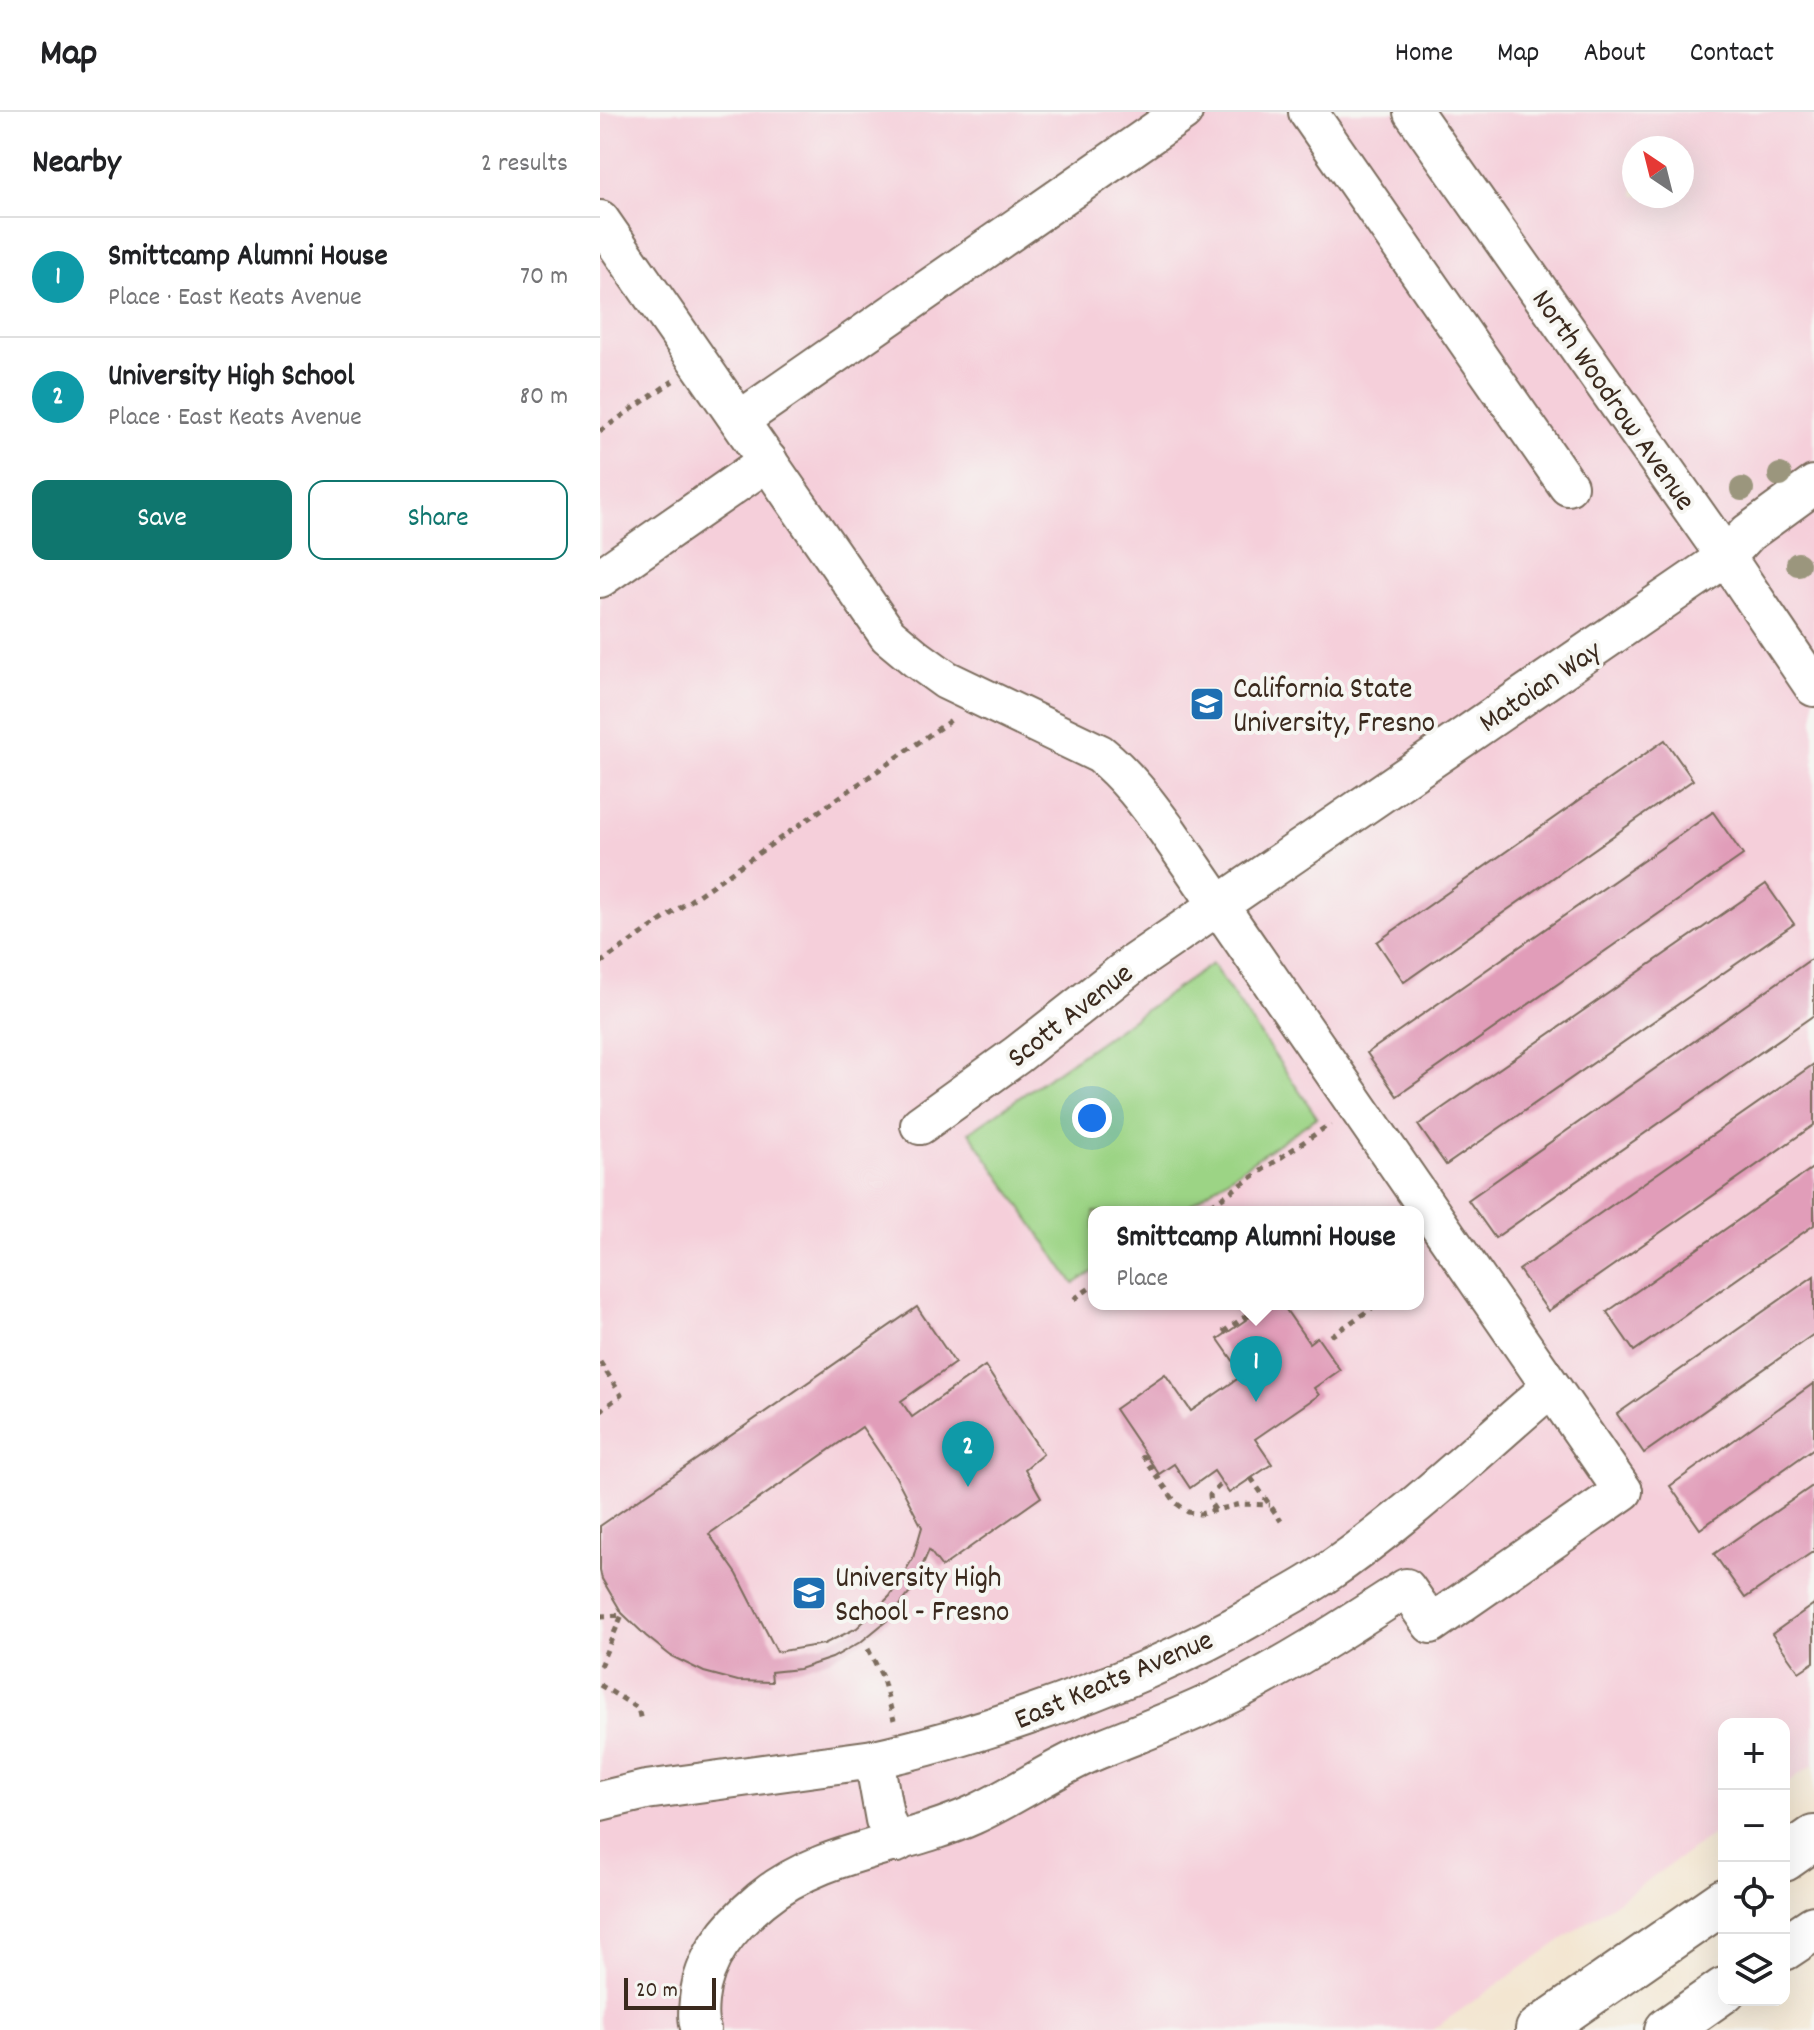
<!DOCTYPE html>
<html lang="en">
<head>
<meta charset="utf-8">
<style>
	:root { --surface:#fff; --page:#f2f2f2; --text:#202124; --muted:#757577; --line:#e0e0e0; --accent:#0f766e }
	body { margin:0; font-family:Dekko,sans-serif; background:var(--page); color:var(--text) }
	.controls { position:absolute; right:24px; bottom:24px; display:grid; overflow:hidden; border-radius:16px; box-shadow:0 8px 32px #0002 }
	.controls button { width:72px; height:72px; display:grid; place-items:center; padding:0; border:0; border-bottom:2px solid var(--line); background:var(--surface); color:var(--text); font:40px sans-serif }
	.compass { position:absolute; left:1022px; top:24px; width:72px; height:72px; border-radius:50%; background:var(--surface); box-shadow:0 8px 32px #0002; rotate:325deg }
	.scale { position:absolute; left:24px; bottom:20px; width:92px; box-sizing:border-box; padding-left:8px; border:4px solid #3b2a1e; border-top:0; font-size:22px; line-height:28px; white-space:nowrap; color:#3b2a1e; -webkit-text-stroke:6px #f6f6f2; paint-order:stroke }
	.you { position:absolute; left:492px; top:1006px; width:28px; height:28px; margin:-20px; border:6px solid #fff; border-radius:50%; background:#1a73e8; box-shadow:0 0 0 12px #1a73e833 }
	.badge { display:grid; place-items:center; width:52px; height:52px; border-radius:50%; background:var(--accent); color:#fff; font-size:26px; font-weight:700 }
	.pin { position:absolute; translate:-50% -66px; filter:drop-shadow(0 2px 4px #0008) }
	.pin::after { content:''; position:absolute; top:42px; width:28px; height:24px; background:inherit; clip-path:polygon(0 0,100% 0,50% 100%) }
	.popup { position:absolute; left:488px; top:1094px; width:336px; height:104px; box-sizing:border-box; display:grid; place-content:center; border-radius:16px; background:var(--surface); filter:drop-shadow(0 2px 6px #0005); font-size:26px; white-space:nowrap; color:var(--muted) }
	.popup b { font-size:30px; color:var(--text) }
	.popup::after { content:''; position:absolute; left:50%; top:100%; margin-left:-16px; border:16px solid transparent; border-top-color:var(--surface) }
	.list { margin:0; padding:0; list-style:none }
	h2 { display:flex; justify-content:space-between; align-items:center; height:104px; margin:0; padding:0 32px; font-size:34px }
	h2 small { font-size:26px; font-weight:400; color:var(--muted) }
	.list li { display:grid; grid-template-columns:52px 1fr auto; gap:24px; align-items:center; box-sizing:border-box; height:120px; padding:0 32px; border-top:2px solid var(--line) }
	.list b { display:block; font-size:30px; white-space:nowrap }
	.list p { margin:0; font-size:26px; white-space:nowrap; color:var(--muted) }
	.list em { font-size:26px; font-style:normal; color:var(--muted) }
	.actions { display:flex; gap:16px; padding:24px 32px }
	.actions a { flex:1; padding:18px 0; border:2px solid var(--accent); border-radius:16px; text-align:center; font-size:28px; color:var(--accent) }
	.actions .main { background:var(--accent); color:#fff }
	.icon { flex:none; width:44px; height:44px; fill:none; stroke:currentColor; stroke-width:2; stroke-linecap:round; stroke-linejoin:round }
	.map { position:relative; flex:none; width:1214px; height:1918px; overflow:hidden }
	header { display:flex; align-items:center; gap:48px; box-sizing:border-box; height:112px; padding:0 40px; background:var(--surface); border-bottom:2px solid var(--line) }
	header strong { font-size:38px }
	nav { display:flex; gap:44px; margin-inline-start:auto; font-size:28px }
	main { display:flex }
	aside { flex:1; background:var(--surface) }
	.map>svg:first-child { display:block }
	.built { fill:#f5cfda; fill-rule:evenodd }
	.green { fill:#9cd485; stroke:#6c7f52; stroke-width:2 }
	.building { fill:#e19db9; fill-rule:evenodd }
	.lines { fill:none; stroke-linecap:round; stroke-linejoin:round }
	.minor-casing { stroke:#7b6c5d; stroke-width:42 }
	.major-casing { stroke:#7b6c5d; stroke-width:48 }
	.path { stroke:#7b6c5d; stroke-width:5; stroke-dasharray:6 6; stroke-linecap:butt }
	.minor { stroke:#fff; stroke-width:38 }
	.major { stroke:#fff; stroke-width:44 }
	.tree { fill:#9b967d }
	.labels { text-anchor:middle; stroke-width:8; stroke-linejoin:round; paint-order:stroke }
	.street-label { font-size:30px; fill:#3b2a1e; stroke:#f6f6f2 }
	.poi-label { font-size:30px; fill:#3b2a1e; stroke:#f6f6f2; text-anchor:start }
</style>
</head>
<body>
<header>
<strong>Map</strong>
<nav><a>Home</a><a>Map</a><a>About</a><a>Contact</a></nav>
</header>
<main>
<aside>
<h2>Nearby<small>2 results</small></h2>
<ul class="list">
<li><span class="badge" style="background:#0f9aa8">1</span><div><b>Smittcamp Alumni House</b><p>Place · East Keats Avenue</p></div><em>70 m</em></li>
<li><span class="badge" style="background:#0f9aa8">2</span><div><b>University High School</b><p>Place · East Keats Avenue</p></div><em>80 m</em></li>
</ul>
<div class="actions"><a class="main">Save</a><a>Share</a></div>
</aside>
<div class="map">
<svg width="1214" height="1918" viewBox="0 0 1214 1918">
	<rect width="100%" height="100%" fill="#f6f6f2"/>
	<filter id="ink" filterUnits="userSpaceOnUse"><feTurbulence type="fractalNoise" baseFrequency=".0125" numOctaves="2"/><feDisplacementMap in="SourceGraphic" scale="16" xChannelSelector="R" yChannelSelector="G"/><feConvolveMatrix kernelMatrix="1 2 1 2 8 2 1 2 1" color-interpolation-filters="sRGB"/></filter>
	<filter id="wash" filterUnits="userSpaceOnUse"><feTurbulence type="fractalNoise" baseFrequency=".006" numOctaves="4" result="noise"/><feDisplacementMap in="SourceGraphic" scale="32" xChannelSelector="R" yChannelSelector="G"/><feGaussianBlur stdDeviation="1.8" result="paint"/><feColorMatrix in="noise" values="0 0 0 0 0 0 0 0 0 0 0 0 0 0 0 0 0 1.4 0 .05"/><feComposite in="paint" operator="in"/></filter>
	<g filter="url(#wash)">
		<rect width="100%" height="100%" fill="#f3e6d1"/>
		<path class="built" d="M0 0H1214V1652L1184 1673V1612H1124V1715L832 1918H0ZM1034 36H1082V84H1034ZM494 1100H818V1192H494Z"/>
		<polygon class="green" points="612,852 717,1005 579,1100 494,1100 494,1159 474,1172 369,1020"/>
		<g id="blocks">
			<g class="building">
				<polygon points="1065,628 1093,668 804,870 777,830"/>
				<polygon points="1113,700 1143,743 797,984 767,941"/>
				<polygon points="1166,772 1194,812 846,1053 818,1013"/>
				<polygon points="1214,845 1214,903 895,1126 868,1088"/>
				<polygon points="1214,952 1214,1013 948,1199 919,1158"/>
				<polygon points="1214,1055 1214,1113 1034,1239 1007,1200"/>
				<polygon points="1214,1164 1214,1222 1044,1341 1017,1302"/>
				<polygon points="669,1192 682,1192 709,1231 717,1225 740,1258 714,1276 719,1283 655,1327 672,1352 629,1381 614,1359 590,1376 574,1352 559,1362 515,1297 565,1262 591,1299 643,1263 618,1227"/>
				<path d="M317 1195 355 1251 301 1289 312 1305 385 1254 443 1342 425 1357 441 1385 342 1455 329 1438 312 1478 290 1506 262 1529 232 1546 199 1557 171 1560 172 1570 138 1569 104 1560 71 1544 46 1524 22 1501 2 1467 0 1459V1414ZM262 1315 296 1365 322 1415 313 1446 290 1484 257 1516 224 1532 177 1540 137 1462 109 1422Z"/>
				<polygon points="1214,1271 1214,1336 1100,1417 1070,1374"/>
				<polygon points="1214,1373 1214,1439 1145,1486 1114,1442"/>
				<polygon points="1214,1492 1214,1550 1199,1560 1172,1522"/>
			</g>
		</g>
	</g>
	<g filter="url(#ink)">
		<use href="#blocks" fill-opacity="0" stroke="#7b6c5d" stroke-width="2"/>
		<g class="lines">
			<g class="minor-casing">
				<g id="minor">
					<polyline points="708,0 968,374"/>
					<polyline points="813,0 1126,445 1214,575"/>
					<path d="M0 108 288 523 317 547 346 568 500 642C527 664 546 690 566 717L1023 1379 831 1512 806 1476C743 1517 680 1558 613 1590 573 1609 531 1624 490 1641 449 1659 413 1685 373 1703 303 1735 221 1738 161 1788 129 1815 103 1846 99 1888 98 1899 97 1908 101 1918"/>
					<polyline points="140,308 583,0"/>
					<polyline points="0,466 168,349"/>
					<polyline points="320,1013 417,943 533,852 1126,445 1148,421 1214,373"/>
					<polyline points="274,1647 285,1708 297,1731"/>
					<path d="M0 1689 46 1678 274 1647C326 1636 376 1621 426 1604 510 1575 587 1543 664 1498 683 1487 703 1477 722 1464 804 1409 876 1339 951 1275"/>
				</g>
			</g>
			<g class="major-casing">
				<g id="major">
					<polyline points="1184,1747 1214,1726"/>
					<polyline points="1184,1836 1214,1816"/>
					<polyline points="938,1918 1124,1789"/>
					<polyline points="1067,1918 1124,1878"/>
				</g>
			</g>
			<g class="path">
				<polyline points="0,319 73,269"/>
				<polyline points="0,851 351,608"/>
				<polyline points="601,1100 730,1012"/>
				<polyline points="474,1187 494,1173"/>
				<polyline points="623,1220 663,1192"/>
				<polyline points="731,1224 778,1192"/>
				<polyline points="0,1250 21,1283 0,1299"/>
				<polyline points="542,1343 576,1391 588,1400 600,1402 641,1392 670,1393"/>
				<polyline points="651,1366 681,1409"/>
				<polyline points="615,1398 611,1392 610,1383 621,1372"/>
				<polyline points="0,1504 22,1503 0,1554"/>
				<polyline points="268,1537 282,1564 294,1608"/>
				<polyline points="0,1573 38,1596 41,1609"/>
			</g>
			<use href="#minor" class="minor"/>
			<use href="#major" class="major"/>
		</g>
		<g class="tree">
			<circle cx="1180" cy="363" r="12"/>
			<circle cx="1142" cy="377" r="12"/>
			<circle cx="1198" cy="452" r="12"/>
		</g>
	</g>
	<defs>
		<g id="university-square" transform="scale(1.8)"><rect x="-9" y="-9" width="18" height="18" rx="4" fill="#1f6fb2" stroke="#f6f6f2"/><path d="M0-5L7-2L0 1L-7-2ZM-4 1L0 2.5L4 1V4Q0 6-4 4Z" fill="#fff"/></g>
		<g id="school-square" transform="scale(1.8)"><rect x="-9" y="-9" width="18" height="18" rx="4" fill="#1f6fb2" stroke="#f6f6f2"/><path d="M0-5L7-2L0 1L-7-2ZM-4 1L0 2.5L4 1V4Q0 6-4 4Z" fill="#fff"/></g>
	</defs>
	<g fill-rule="evenodd">
		<use href="#university-square" x="607" y="592"/>
		<use href="#school-square" x="209" y="1481"/>
	</g>
	<g class="labels">
		<g class="street-label">
			<text transform="translate(1015 287) rotate(55)" y="10">North Woodrow Avenue</text>
			<text transform="translate(939 573) rotate(-34)" y="10">Matoian Way</text>
			<text transform="translate(469 902) rotate(-38)" y="10">Scott Avenue</text>
			<text transform="translate(513 1566) rotate(-23)" y="10">East Keats Avenue</text>
		</g>
		<g class="poi-label">
			<text x="633" y="585">California State<tspan x="633" dy="34">University, Fresno</tspan></text>
			<text x="235" y="1474">University High<tspan x="235" dy="34">School - Fresno</tspan></text>
		</g>
	</g>
</svg>
<div class="controls">
<button>+</button>
<button>−</button>
<button><svg class="icon" aria-label="locate" viewBox="0 0 24 24"><circle cx="12" cy="12" r="6"/><path d="M12 2v4M12 18v4M2 12h4M18 12h4"/></svg></button>
<button><svg class="icon" aria-label="layers" viewBox="0 0 24 24"><path d="M12 4l9 5-9 5-9-5zM3 14l9 5 9-5"/></svg></button>
</div>
<svg class="compass" viewBox="-18 -18 36 36"><path d="M0-13l5 13h-10z" fill="#e53935"/><path d="M0 13l5-13h-10z" fill="#757577"/></svg>
<div class="scale">20 m</div>
<div class="you"></div>
<div class="pin badge" style="left:656px;top:1290px;background:#0f9aa8">1</div>
<div class="popup"><b>Smittcamp Alumni House</b>Place</div>
<div class="pin badge" style="left:368px;top:1375px;background:#0f9aa8">2</div>
</div>
</main>
</body>
</html>
